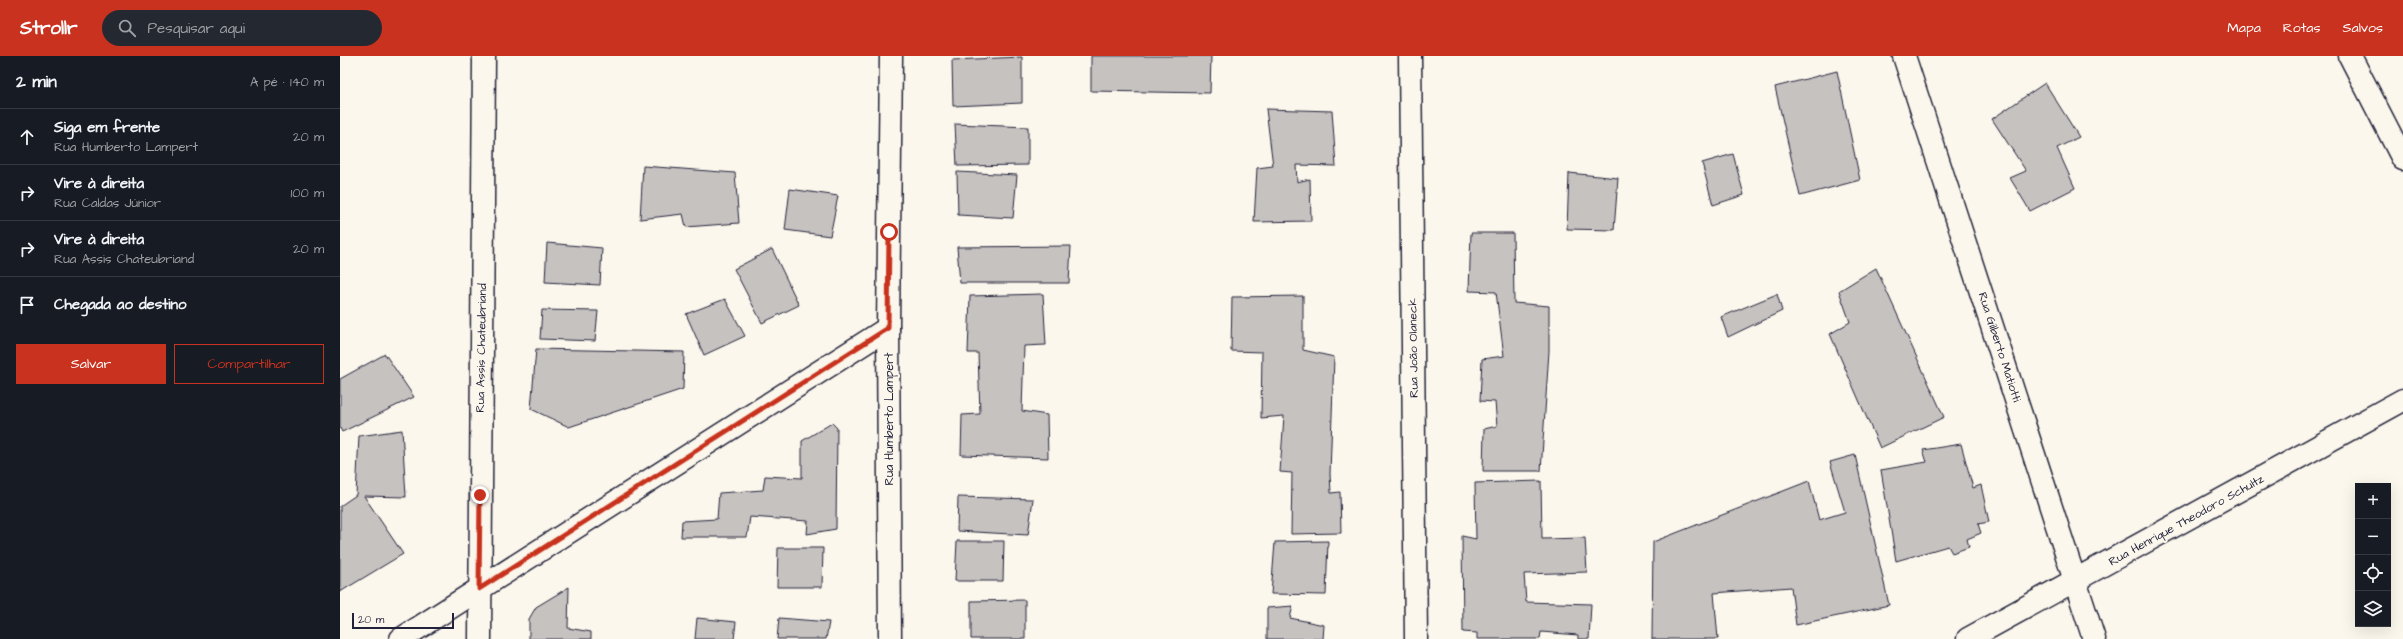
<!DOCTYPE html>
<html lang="pt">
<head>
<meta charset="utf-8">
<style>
	:root { --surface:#171b24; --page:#242831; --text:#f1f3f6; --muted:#9ea1a6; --line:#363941; --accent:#c8321e }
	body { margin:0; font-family:"Architects Daughter",sans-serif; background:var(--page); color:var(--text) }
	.controls { position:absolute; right:12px; bottom:12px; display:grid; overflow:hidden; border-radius:0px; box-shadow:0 4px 16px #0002 }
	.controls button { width:36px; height:36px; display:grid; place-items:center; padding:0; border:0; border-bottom:1px solid var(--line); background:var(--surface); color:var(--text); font:20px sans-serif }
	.scale { position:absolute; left:12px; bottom:10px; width:102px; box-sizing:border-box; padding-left:4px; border:2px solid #22223b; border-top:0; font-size:11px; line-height:14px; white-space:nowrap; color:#22223b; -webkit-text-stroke:3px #fbf7ec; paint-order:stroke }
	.stop { position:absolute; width:12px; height:12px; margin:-9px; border:3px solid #c8321e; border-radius:50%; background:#fff }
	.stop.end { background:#c8321e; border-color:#fff; box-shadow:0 1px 4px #0008 }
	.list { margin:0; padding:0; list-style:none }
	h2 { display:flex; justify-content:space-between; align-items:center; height:52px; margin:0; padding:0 16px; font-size:17px }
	h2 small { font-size:13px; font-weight:400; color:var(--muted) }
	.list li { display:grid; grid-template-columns:26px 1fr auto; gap:12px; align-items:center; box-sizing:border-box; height:56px; padding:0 16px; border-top:1px solid var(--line) }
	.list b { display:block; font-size:15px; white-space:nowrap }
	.list p { margin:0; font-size:13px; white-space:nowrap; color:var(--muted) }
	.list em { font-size:13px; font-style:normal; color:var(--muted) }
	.actions { display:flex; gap:8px; padding:12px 16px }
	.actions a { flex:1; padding:9px 0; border:1px solid var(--accent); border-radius:0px; text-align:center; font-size:14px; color:var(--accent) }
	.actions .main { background:var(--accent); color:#fff }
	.icon { flex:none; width:22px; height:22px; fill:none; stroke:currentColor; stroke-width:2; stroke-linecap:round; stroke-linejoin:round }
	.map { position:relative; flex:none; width:2063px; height:583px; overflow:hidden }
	header { display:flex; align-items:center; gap:24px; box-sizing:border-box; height:56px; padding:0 20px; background:var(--accent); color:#fff }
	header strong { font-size:19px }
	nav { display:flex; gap:22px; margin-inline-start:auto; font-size:14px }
	.search { width:280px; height:36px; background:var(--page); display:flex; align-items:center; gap:10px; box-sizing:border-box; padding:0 14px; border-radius:22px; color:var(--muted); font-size:15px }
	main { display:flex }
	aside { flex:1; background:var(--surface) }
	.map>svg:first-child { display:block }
	.building { fill:#c6c2c0; stroke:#22223b }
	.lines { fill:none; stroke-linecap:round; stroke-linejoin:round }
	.street-casing { stroke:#22223b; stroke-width:25 }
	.secondary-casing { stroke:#22223b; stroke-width:25 }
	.street { stroke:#fbf7ec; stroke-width:22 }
	.secondary { stroke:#fbf7ec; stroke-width:22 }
	.route { stroke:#c8321e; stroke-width:5 }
	.labels { text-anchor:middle; stroke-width:4; stroke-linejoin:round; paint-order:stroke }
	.street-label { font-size:12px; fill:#22223b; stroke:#fbf7ec }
</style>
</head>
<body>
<header>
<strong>Strollr</strong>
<div class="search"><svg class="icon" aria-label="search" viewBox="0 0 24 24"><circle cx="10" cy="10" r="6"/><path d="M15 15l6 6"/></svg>Pesquisar aqui</div>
<nav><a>Mapa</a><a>Rotas</a><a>Salvos</a></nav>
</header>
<main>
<aside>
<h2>2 min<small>A pé · 140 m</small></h2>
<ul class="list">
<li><svg class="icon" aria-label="ahead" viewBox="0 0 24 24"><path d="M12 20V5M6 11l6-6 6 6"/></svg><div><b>Siga em frente</b><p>Rua Humberto Lampert</p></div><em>20 m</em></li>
<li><svg class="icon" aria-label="right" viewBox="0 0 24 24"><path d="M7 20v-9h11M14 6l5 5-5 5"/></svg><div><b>Vire à direita</b><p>Rua Caldas Júnior</p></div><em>100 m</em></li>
<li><svg class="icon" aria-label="right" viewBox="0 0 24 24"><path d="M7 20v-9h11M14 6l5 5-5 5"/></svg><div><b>Vire à direita</b><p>Rua Assis Chateubriand</p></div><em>20 m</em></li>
<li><svg class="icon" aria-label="arrive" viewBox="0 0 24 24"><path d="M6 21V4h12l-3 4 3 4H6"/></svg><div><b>Chegada ao destino</b></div></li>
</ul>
<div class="actions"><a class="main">Salvar</a><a>Compartilhar</a></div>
</aside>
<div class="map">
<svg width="2063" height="583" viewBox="0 0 2063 583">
	<rect width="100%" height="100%" fill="#fbf7ec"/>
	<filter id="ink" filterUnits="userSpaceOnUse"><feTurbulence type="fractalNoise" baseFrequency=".025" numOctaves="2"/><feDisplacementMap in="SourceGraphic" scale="8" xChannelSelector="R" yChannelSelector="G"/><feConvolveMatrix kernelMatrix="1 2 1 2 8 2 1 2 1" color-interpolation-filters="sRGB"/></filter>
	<g filter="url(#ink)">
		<g class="building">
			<polygon points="751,0 871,0 870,37 751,35"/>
			<polygon points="682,1 682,47 613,50 612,4"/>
			<polygon points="1497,15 1520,124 1460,140 1435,31"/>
			<polygon points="1705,27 1739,81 1717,92 1735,132 1690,155 1670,122 1686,115 1652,63"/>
			<polygon points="926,53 992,55 996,110 956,109 957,126 970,123 971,165 914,166 917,112 933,110"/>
			<polygon points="615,68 688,71 688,109 617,110"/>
			<polygon points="1393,98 1404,139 1373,149 1362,107"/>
			<polygon points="303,110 395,117 399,167 346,171 343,158 300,163"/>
			<polygon points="617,116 677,119 673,162 618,159"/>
			<polygon points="1229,117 1278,122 1274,174 1227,173"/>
			<polygon points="450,133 498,140 490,180 445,174"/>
			<polygon points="1131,177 1173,177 1174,247 1209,250 1209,295 1201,415 1143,415 1144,373 1157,370 1155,346 1140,345 1142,303 1164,300 1156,236 1129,235"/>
			<polygon points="207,187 262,192 260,229 205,226"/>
			<polygon points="731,190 729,227 620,227 617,191"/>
			<polygon points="432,193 459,249 422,267 394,213"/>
			<polygon points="1536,212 1604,361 1540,392 1490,278 1510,266 1499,235"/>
			<polygon points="703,238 706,289 684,290 682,355 707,359 708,402 621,399 622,359 640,358 638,297 628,297 630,240"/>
			<polygon points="1437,238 1442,255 1388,281 1381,261"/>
			<polygon points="963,240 963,294 994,301 990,418 991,437 1000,436 1001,477 951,478 952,417 940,416 944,360 921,362 922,296 891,295 892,241"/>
			<polygon points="385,243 405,280 364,299 346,258"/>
			<polygon points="202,254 258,255 255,285 200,283"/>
			<polygon points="196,293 344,296 343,333 229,371 191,353"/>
			<polygon points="45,298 74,341 2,376 0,372 0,323"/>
			<polygon points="492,367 497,372 496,473 467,478 468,465 410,461 407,481 341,481 342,465 377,463 379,437 423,434 425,420 462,422 462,385"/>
			<polygon points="62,374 66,441 24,440 63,498 0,536 0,450 16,439 19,380"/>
			<polygon points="1621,388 1633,432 1641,429 1649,466 1638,468 1641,477 1627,483 1629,491 1612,497 1608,490 1556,505 1541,414 1587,406 1583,394"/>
			<polygon points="1515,399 1549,549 1456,569 1451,531 1374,537 1378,583 1312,583 1313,486 1469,425 1479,464 1505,456 1490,406"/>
			<polygon points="1201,425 1202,483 1245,482 1247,516 1184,518 1186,546 1251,548 1249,583 1238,583 1238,579 1201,576 1200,583 1137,583 1137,577 1123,576 1122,480 1136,483 1135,427"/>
			<polygon points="618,441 693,443 688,479 617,475"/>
			<polygon points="617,485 664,485 663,525 615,525"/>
			<polygon points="988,485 986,539 931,538 935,486"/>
			<polygon points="438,492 483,492 482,531 437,531"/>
			<polygon points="229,531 228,572 251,576 251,583 189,583 189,563 196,551"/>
			<polygon points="685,544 685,583 631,583 631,545"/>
			<polygon points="953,550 950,562 984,569 983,583 927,583 927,552"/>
			<polygon points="357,562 396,566 394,583 355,583"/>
			<polygon points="439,562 489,566 486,583 437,583"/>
		</g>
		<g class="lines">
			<g class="street-casing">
				<g id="street">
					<polyline points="1070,0 1076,583"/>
					<polyline points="1564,0 1754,583"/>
					<polyline points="2010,0 2063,103"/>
					<polyline points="61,583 548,272"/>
					<polyline points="140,583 144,0"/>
					<polyline points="550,583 548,272 551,0"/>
				</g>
			</g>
			<g class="secondary-casing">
				<polyline id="secondary" points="1628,583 2063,344"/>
			</g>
			<use href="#street" class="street"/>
			<use href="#secondary" class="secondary"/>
		</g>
	</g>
	<g class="lines" filter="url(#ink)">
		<polyline class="route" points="140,439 139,533 548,272 549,176"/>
	</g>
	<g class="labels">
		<g class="street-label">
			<text transform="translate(1660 291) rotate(72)" y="4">Rua Gilberto Matiotti</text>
			<text transform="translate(141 292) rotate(-89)" y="4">Rua Assis Chateubriand</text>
			<text transform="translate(1073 292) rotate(-91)" y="4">Rua João Olaneck</text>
			<text transform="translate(549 363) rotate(-90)" y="4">Rua Humberto Lampert</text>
			<text transform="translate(1846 464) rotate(-29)" y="4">Rua Henrique Theodoro Schultz</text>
		</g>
	</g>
</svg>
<div class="controls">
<button>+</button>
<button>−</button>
<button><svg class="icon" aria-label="locate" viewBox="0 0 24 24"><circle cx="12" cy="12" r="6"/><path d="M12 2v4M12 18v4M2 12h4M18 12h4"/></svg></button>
<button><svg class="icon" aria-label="layers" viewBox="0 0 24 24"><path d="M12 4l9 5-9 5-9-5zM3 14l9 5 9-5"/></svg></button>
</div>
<div class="scale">20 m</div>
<div class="stop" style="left:549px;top:176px"></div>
<div class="stop end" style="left:140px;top:439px"></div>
</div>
</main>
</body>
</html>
